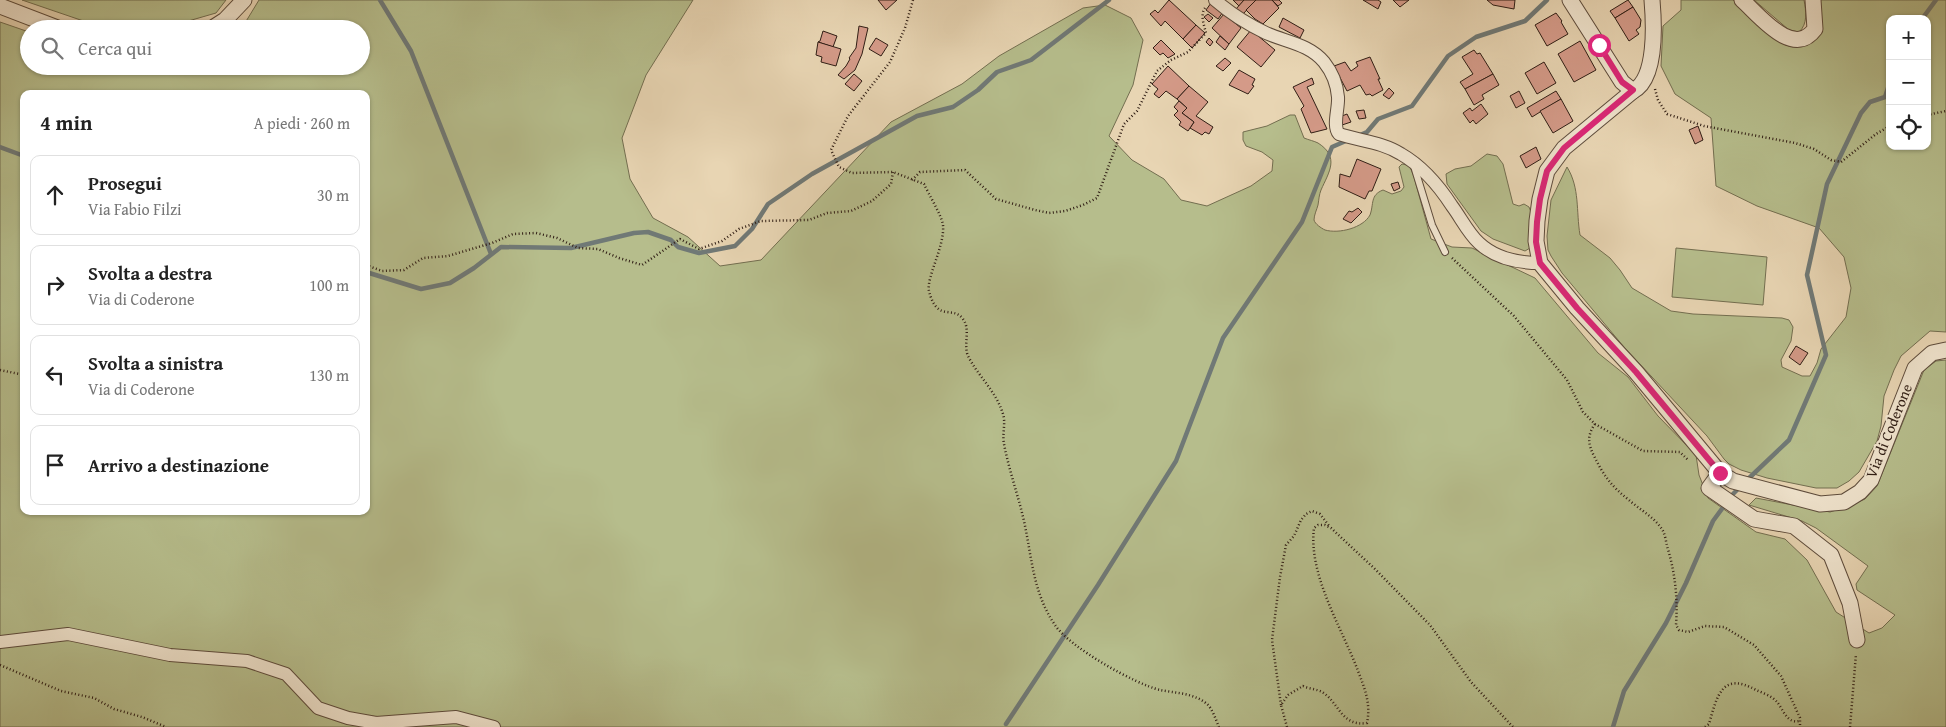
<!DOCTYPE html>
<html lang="it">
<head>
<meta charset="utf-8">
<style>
	:root { --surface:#fff; --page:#f6f6f6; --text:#222; --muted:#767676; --line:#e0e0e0 }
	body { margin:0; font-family:"Gentium Book Plus",serif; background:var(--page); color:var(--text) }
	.controls { position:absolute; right:15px; top:15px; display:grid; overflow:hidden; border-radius:10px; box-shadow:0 1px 4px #0004 }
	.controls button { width:45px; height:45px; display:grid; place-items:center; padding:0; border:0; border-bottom:1px solid var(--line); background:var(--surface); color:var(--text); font:25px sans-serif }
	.stop { position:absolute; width:15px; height:15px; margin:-11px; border:4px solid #db2777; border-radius:50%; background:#fff }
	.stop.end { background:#db2777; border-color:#fff; box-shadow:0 1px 5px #0008 }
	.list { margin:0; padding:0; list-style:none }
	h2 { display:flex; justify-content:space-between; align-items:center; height:65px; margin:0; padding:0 20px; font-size:21px }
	h2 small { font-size:16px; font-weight:400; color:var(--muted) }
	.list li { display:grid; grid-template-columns:32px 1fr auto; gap:15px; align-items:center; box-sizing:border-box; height:80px; margin:0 10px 10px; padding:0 10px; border:1px solid var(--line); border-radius:10px }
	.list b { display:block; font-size:19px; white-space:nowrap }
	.list p { margin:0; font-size:16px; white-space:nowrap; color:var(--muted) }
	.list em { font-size:16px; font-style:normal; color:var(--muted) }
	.icon { flex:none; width:28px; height:28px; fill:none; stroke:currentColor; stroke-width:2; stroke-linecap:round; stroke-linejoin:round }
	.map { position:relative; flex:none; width:1946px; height:727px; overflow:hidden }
	.search { position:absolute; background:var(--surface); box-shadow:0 1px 4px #0004; left:20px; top:20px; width:350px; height:55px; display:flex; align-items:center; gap:12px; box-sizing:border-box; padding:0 18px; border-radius:28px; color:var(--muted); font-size:19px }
	.panel { position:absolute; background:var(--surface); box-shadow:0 1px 4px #0004; left:20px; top:90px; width:350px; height:425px; border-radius:10px }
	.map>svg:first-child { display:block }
	.green { fill:#b6bd8c; stroke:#736e50; fill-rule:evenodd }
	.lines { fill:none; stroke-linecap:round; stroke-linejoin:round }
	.stream { stroke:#707976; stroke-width:4.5 }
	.building { fill:#d49a88; stroke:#301e15 }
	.service-casing { stroke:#5e4c3c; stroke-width:8 }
	.minor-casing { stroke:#5e4c3c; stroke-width:14 }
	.tertiary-casing { stroke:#5e4c3c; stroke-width:17 }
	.path { stroke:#301e15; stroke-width:2.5; stroke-dasharray:1 2.5; stroke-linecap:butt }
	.service { stroke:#f0e4ce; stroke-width:6 }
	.minor { stroke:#f0e4ce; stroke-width:12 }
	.tertiary { stroke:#f0e4ce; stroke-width:15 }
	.route { stroke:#db2777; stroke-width:6 }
	.labels { text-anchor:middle; stroke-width:4.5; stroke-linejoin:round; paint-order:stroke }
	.street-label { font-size:15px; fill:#301e15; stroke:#f0e4ce }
</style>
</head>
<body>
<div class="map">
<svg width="1946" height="727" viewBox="0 0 1946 727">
	<rect width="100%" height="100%" fill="#e8d5b3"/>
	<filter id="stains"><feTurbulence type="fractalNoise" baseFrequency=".004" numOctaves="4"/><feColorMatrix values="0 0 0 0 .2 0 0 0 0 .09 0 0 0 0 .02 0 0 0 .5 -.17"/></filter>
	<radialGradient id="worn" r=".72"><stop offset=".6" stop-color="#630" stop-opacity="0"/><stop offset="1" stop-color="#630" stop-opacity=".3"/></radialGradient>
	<g class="green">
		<polygon points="22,0 226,0 216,13 171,26 157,29 104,28"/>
		<path d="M259 0H693L646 75 622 138 630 179 653 218 688 237 720 266 761 260 891 122 962 84 999 56 1083 8 1105 5 1131 18 1143 40 1133 85 1109 136 1132 160 1164 179 1181 200 1207 206 1251 186 1272 171 1273 160 1262 152 1246 146 1243 140V132L1267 126 1290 115H1295L1304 138C1309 140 1314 141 1318 143 1340 157 1329 172 1321 190 1319 195 1319 199 1318 205 1317 209 1314 215 1314 220 1315 224 1321 228 1325 230 1339 234 1363 228 1370 215 1374 204 1370 195 1383 190L1392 194 1401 191 1404 187 1399 167 1402 164C1411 165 1411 170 1414 177L1431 239 1452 247 1472 248 1535 278 1598 353 1628 377 1658 416 1696 455 1699 475 1708 498 1756 532 1785 539 1807 560 1836 612 1869 633 1882 628 1895 615 1857 590 1856 584 1868 566 1816 528 1802 521 1749 505 1756 498 1830 512 1849 506 1865 499 1877 486 1924 370 1936 361 1946 360V727H0V22L29 32V66H361V29H239L245 23ZM24 94H366V511H24Z"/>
		<path d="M1681 0H1733L1785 45 1796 47 1813 42 1818 35V0H1946V332L1930 331 1901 356 1894 370 1884 396 1881 426 1877 441 1859 472 1849 481 1837 488H1816L1767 478 1741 470 1729 464 1724 459 1707 436 1624 347 1562 273 1551 256 1548 250 1547 236 1551 200 1567 167C1580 188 1576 211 1580 235L1610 258 1620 270 1632 288 1671 311 1693 314 1782 318 1789 320 1793 327 1791 341 1781 360 1782 367 1802 376H1810L1817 363 1821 349 1846 317 1851 288 1844 257 1819 228 1757 206 1716 186 1711 118 1675 94 1661 66 1663 26 1681 10ZM1890 19H1927V146H1890Z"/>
		<path d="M1754 0H1804C1806 11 1808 24 1799 32L1789 30Z"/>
		<polygon points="1487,154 1497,156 1503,164 1513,204 1519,206 1524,204 1529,207 1533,217 1530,248 1525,251 1493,239 1481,231 1447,184 1446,174 1455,169 1471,166"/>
		<polygon points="1676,248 1767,257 1763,305 1672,297"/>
	</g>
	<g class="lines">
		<g class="stream">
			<polyline points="380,0 411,51 491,254"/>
			<polyline points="1922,19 1936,0"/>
			<polyline points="1358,136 1367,132 1378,119 1412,106 1448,56 1476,37 1525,21 1547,0"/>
			<polyline points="0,147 24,156"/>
			<polyline points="366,272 421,289 450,283 474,268 501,247 571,248 634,233 648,232 671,240 678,247 699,253 735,246 752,229 768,204 812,174 917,116 953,107 978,90 997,72 1031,60 1109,0"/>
			<polyline points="1746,481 1789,440 1826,355 1807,275 1827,184 1861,113 1870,102 1885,97 1890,82"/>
			<polyline points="1733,494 1741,486"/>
			<polyline points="1006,724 1098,585 1176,461 1223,338 1302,222 1332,147 1348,140"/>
			<polyline points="1613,727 1624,691 1666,623 1686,583 1713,521 1724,506"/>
		</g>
	</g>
	<g class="building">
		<polygon points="878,0 897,0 886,10"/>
		<polygon points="1169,0 1196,25 1183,39 1165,21 1161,26 1150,14 1155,10 1158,13"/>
		<polygon points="1233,0 1244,0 1239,6"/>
		<polygon points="1244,0 1256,0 1243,14 1236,9"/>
		<polygon points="1256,0 1272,0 1279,8 1263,24 1255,19 1246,10"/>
		<polygon points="1272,0 1279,0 1282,3 1278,6"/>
		<polygon points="1363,0 1378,0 1381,2 1378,9"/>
		<polygon points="1393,0 1409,0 1400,7"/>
		<polygon points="1487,0 1515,0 1514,9 1493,5"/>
		<polygon points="1628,0 1633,7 1615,18 1610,11"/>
		<polygon points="1211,3 1223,12 1218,19 1206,10"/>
		<polygon points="1633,7 1641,20 1640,27 1636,30 1639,34 1629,41 1615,18"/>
		<polygon points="1556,13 1562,21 1561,22 1568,34 1547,46 1535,25"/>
		<polygon points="1208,14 1213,18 1209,22 1204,17"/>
		<polygon points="1224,14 1241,28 1229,44 1212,28"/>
		<polygon points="1283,18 1304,30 1300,38 1279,27"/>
		<polygon points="1196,25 1205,33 1192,48 1183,39"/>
		<polygon points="859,26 868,28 862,54 855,70 844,79 838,75 846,66 850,59 849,58 856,48"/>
		<polygon points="1251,30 1275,50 1261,67 1237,47"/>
		<polygon points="823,31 837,36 833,47 818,42 820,41"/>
		<polygon points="1220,36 1229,44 1225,50 1216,42"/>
		<polygon points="876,38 888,45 881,56 869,49"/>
		<polygon points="1209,38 1213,42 1210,46 1206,42"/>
		<polygon points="1161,40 1175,54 1168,58 1163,53 1160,55 1153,48"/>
		<polygon points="1580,41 1596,70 1574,82 1558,54"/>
		<polygon points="818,42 841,49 836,66 821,62 822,57 816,55"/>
		<polygon points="1474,50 1477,54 1480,53 1493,74 1465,89 1460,82 1473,74 1462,57"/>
		<polygon points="1370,57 1380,79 1378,79 1383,90 1372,96 1370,94 1366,95 1360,85 1347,91 1334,66 1345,62 1351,71 1358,66 1356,62"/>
		<polygon points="1225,58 1231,63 1223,71 1216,66"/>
		<polygon points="1544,62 1556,83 1537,94 1525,73"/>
		<polygon points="1168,66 1189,86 1177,99 1166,91 1159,98 1154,94 1158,89 1152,84"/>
		<polygon points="1239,70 1255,79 1252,85 1254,86 1248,94 1229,85"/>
		<polygon points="854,74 862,81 854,91 845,84"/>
		<polygon points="1493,74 1499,85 1482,95 1484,99 1474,105 1465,89"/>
		<polygon points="1312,78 1314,84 1307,87 1327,129 1311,133 1301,109 1304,106 1293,87"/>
		<polygon points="1189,86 1208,102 1196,116 1213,127 1209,134 1205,132 1202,135 1190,128 1194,122 1182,113 1187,108 1177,99"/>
		<polygon points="1389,88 1394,93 1389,99 1383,95"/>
		<polygon points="1519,91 1525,103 1516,108 1510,96"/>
		<polygon points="1556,91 1561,99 1532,117 1527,108"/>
		<polygon points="1561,99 1573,121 1553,133 1540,111"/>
		<polygon points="1179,101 1187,108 1182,113 1194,122 1188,131 1179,125 1181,122 1174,115 1178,111 1174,107"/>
		<polygon points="1481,104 1488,114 1476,124 1473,120 1470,123 1463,113 1470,108 1472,111"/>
		<polygon points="1364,110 1366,118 1359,119 1356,111"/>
		<polygon points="1347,114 1351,122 1342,125 1342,116"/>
		<polygon points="1698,126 1703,140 1695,144 1689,130"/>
		<polygon points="1536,147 1541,159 1526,168 1520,156"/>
		<polygon points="1357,159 1381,169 1372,191 1369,191 1365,199 1339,187 1340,174 1350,177"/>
		<polygon points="1398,182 1400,188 1394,191 1391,184"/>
		<polygon points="1358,208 1362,212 1351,223 1343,219 1349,211 1352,212"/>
		<polygon points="1796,346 1808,353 1800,365 1789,357"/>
	</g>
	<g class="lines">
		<g class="service-casing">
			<polyline id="service" points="1414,166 1432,225 1445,252"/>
		</g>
		<g class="minor-casing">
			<g id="minor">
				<path d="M1215 0C1230 13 1247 24 1266 33 1286 42 1309 44 1324 62 1332 72 1337 84 1338 97 1339 108 1332 126 1339 134 1360 141 1382 142 1401 154 1422 166 1439 186 1452 206 1461 218 1468 233 1479 243 1495 258 1519 263 1540 263"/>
				<polyline points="0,642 68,634 170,655 247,661 286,674 318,708 348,718 376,723 456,717 494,727"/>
			</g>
		</g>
		<g class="tertiary-casing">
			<g id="tertiary">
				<path d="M1570 0 1622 82 1633 91C1657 79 1654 23 1652 0"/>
				<path d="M1742 0C1760 16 1793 59 1815 29L1813 0"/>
				<polyline points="0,6 60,29"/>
				<polyline points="211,29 225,20 244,0"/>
				<polyline points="1633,91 1564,148 1547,171 1540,199 1537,221 1536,241 1540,263 1577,308 1636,372 1720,473 1733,481 1820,504 1844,502 1860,492 1871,480 1915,368 1932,353 1946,350"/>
				<polyline points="1720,473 1709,488 1754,519 1794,526 1831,555 1850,603 1857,640"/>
			</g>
		</g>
		<g class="path">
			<path d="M913 0 905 28 890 62 848 116 831 150 839 167 852 173 893 172 924 184C929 195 941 214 943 225 945 246 926 278 929 291 937 323 953 305 963 319 971 330 963 344 968 356 978 376 996 391 1003 414 1006 423 1002 434 1004 444 1009 470 1018 495 1024 521 1032 558 1033 593 1055 625 1069 647 1135 684 1160 690 1175 693 1194 693 1207 704 1212 708 1216 720 1219 727"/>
			<polyline points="1655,89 1658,100 1667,114 1704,126 1795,143 1814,149 1831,160 1841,162 1876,134 1890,126"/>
			<polyline points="1927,115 1946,111"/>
			<path d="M912 180 920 172 965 170 996 199 1035 210 1049 213 1065 211 1083 205 1097 198 1124 124 1137 111 1157 71 1171 60 1188 52 1206 33C1204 25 1200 15 1205 8"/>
			<polyline points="1452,258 1514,316 1567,380 1583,412 1595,424 1643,451 1680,452 1688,460"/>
			<polyline points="366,265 382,271 404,270 423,258 448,256 492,243 513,234 536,233 557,238 578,248 598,249 619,258 642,265 680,239 699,249 722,241 739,229 761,221 809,220 827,213 851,211 872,201 891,184 893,172"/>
			<polyline points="0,370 24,375"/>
			<path d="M1595 424C1587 435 1588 444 1594 456 1604 476 1611 486 1629 500 1640 510 1656 518 1663 531 1665 535 1666 541 1667 546 1675 572 1678 598 1676 625L1679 630 1688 632 1705 626 1724 627 1754 645 1781 676 1800 718V727"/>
			<polyline points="0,665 61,691 94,698 114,709 142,717 166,727"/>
			<polyline points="1281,705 1272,640 1280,577 1286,545 1294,536 1301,520 1306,514 1312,511 1320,514 1330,527"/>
			<path d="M1287 727 1281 705 1288 695 1303 686C1309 689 1317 689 1322 692 1339 702 1341 727 1367 723 1371 704 1365 689 1358 671 1342 628 1308 575 1314 528L1318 525H1325L1331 528 1376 570 1430 625 1471 682 1513 727"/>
			<path d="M1705 727 1709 724C1717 696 1722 671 1756 690 1763 693 1772 696 1777 702 1783 709 1787 724 1799 721"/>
			<polyline points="1850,727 1856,654"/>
		</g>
		<use href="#service" class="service"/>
		<use href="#minor" class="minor"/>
		<use href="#tertiary" class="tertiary"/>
	</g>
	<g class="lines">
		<polyline class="route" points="1599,45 1622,82 1633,90 1564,148 1547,171 1540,199 1537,222 1536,242 1540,263 1577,308 1636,372 1720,473"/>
	</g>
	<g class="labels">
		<g class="street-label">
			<text transform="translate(1889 431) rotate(-68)" y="5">Via di Coderone</text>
		</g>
	</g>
	<rect width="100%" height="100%" filter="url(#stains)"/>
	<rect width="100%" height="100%" fill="url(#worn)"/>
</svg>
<div class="controls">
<button>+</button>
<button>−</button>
<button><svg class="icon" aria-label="locate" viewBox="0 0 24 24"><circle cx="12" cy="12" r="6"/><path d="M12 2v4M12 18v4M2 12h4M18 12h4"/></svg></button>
</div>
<div class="stop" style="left:1599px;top:45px"></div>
<div class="stop end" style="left:1720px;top:473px"></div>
<div class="search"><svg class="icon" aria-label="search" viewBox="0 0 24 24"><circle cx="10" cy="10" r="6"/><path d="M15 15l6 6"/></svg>Cerca qui</div>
<section class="panel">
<h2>4 min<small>A piedi · 260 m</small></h2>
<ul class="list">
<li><svg class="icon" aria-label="ahead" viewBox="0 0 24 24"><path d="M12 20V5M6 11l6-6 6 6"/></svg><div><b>Prosegui</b><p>Via Fabio Filzi</p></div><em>30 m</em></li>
<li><svg class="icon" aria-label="right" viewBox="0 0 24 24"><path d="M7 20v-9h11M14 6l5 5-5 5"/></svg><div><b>Svolta a destra</b><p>Via di Coderone</p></div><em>100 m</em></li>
<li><svg class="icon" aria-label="left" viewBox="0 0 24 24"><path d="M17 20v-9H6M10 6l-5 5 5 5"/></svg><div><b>Svolta a sinistra</b><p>Via di Coderone</p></div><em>130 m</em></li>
<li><svg class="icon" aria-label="arrive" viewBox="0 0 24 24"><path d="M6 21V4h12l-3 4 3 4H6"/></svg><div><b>Arrivo a destinazione</b></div></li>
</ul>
</section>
</div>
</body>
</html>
